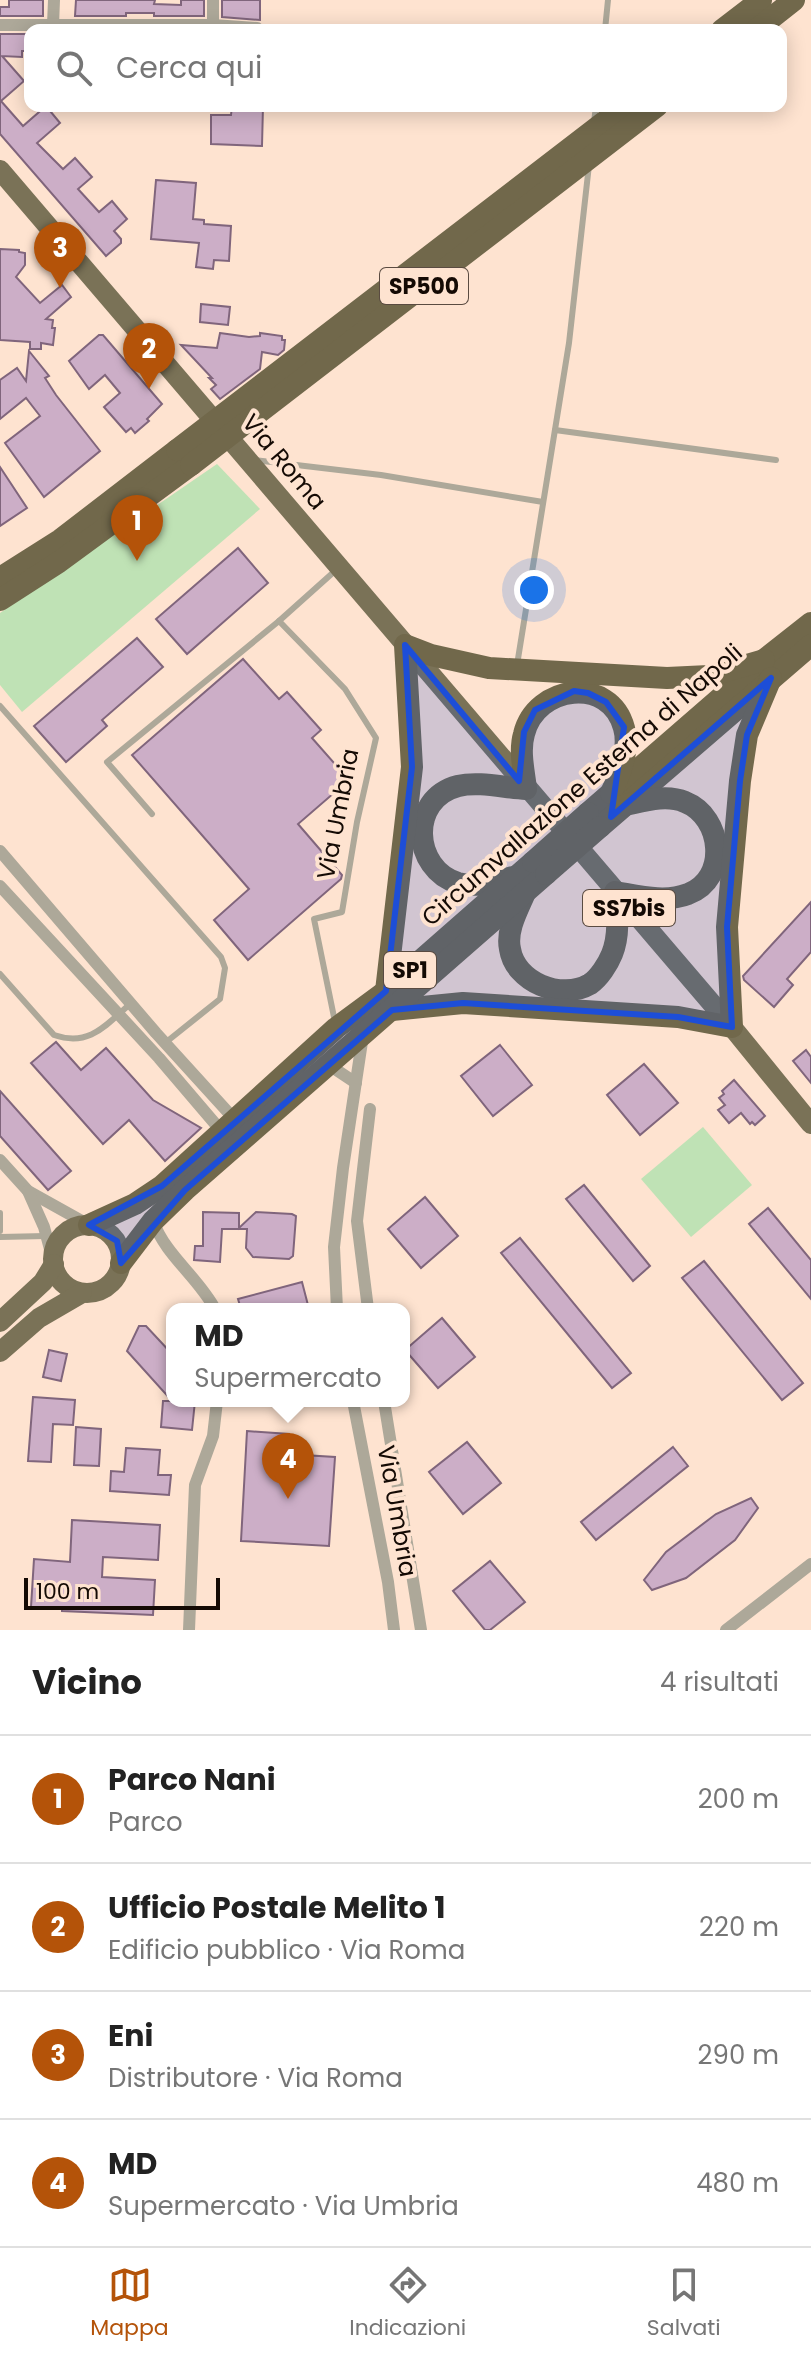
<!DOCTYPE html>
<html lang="it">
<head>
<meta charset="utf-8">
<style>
	:root { --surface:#fff; --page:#f2f2f2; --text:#222; --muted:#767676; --line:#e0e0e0; --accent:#b45309 }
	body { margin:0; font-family:Poppins,sans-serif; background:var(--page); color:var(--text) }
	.scale { position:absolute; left:24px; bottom:20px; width:196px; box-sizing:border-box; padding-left:8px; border:4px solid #140a04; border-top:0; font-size:22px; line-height:28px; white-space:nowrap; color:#140a04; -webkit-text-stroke:6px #fee3d0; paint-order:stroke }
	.you { position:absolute; left:534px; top:590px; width:28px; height:28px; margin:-20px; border:6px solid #fff; border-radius:50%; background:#1a73e8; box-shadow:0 0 0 12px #1a73e833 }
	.badge { display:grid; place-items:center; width:52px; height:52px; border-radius:50%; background:var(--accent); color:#fff; font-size:26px; font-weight:700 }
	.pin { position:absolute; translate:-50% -66px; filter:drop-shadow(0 2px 4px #0008) }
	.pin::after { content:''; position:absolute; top:42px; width:28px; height:24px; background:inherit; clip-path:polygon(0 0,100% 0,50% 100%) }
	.popup { position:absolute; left:166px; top:1303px; width:244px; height:104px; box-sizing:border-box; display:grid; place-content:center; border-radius:16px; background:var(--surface); filter:drop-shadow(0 2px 6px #0005); font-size:26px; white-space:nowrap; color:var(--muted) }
	.popup b { font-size:30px; color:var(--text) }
	.popup::after { content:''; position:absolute; left:50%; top:100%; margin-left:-16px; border:16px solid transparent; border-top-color:var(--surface) }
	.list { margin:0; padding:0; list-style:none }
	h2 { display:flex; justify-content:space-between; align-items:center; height:104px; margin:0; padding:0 32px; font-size:34px }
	h2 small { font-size:26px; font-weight:400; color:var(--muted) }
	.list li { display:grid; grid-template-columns:52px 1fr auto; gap:24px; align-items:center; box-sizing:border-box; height:128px; padding:0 32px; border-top:2px solid var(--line) }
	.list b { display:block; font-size:30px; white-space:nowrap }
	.list p { margin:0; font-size:26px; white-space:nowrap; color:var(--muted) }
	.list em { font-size:26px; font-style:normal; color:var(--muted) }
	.icon { flex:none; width:44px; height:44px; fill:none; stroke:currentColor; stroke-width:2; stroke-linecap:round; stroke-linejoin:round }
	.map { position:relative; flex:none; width:811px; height:1630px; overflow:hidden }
	.search { position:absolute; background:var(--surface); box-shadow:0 4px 20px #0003; left:24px; right:24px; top:24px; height:88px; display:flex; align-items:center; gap:20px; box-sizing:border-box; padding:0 28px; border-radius:16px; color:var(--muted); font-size:30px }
	.sheet { height:616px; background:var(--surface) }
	nav { display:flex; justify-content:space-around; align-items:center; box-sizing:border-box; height:112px; border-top:2px solid var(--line); background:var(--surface); font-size:22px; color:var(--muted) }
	nav a { display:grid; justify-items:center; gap:4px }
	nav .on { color:var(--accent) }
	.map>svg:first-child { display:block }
	.green { fill:#bfe2b5 }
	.building { fill:#ccaec7; stroke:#80657c; stroke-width:2 }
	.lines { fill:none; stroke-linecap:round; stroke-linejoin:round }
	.service { stroke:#ada899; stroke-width:6 }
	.minor { stroke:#ada899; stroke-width:12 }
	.primary { stroke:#7a7257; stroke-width:20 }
	.trunk { stroke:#71684b; stroke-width:22 }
	.trunk-bridge { stroke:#71684b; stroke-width:22 }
	.marked { fill:#1d4ed8; fill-opacity:0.2; stroke:#1d4ed8; stroke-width:6; stroke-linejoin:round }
	.labels { text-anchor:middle; stroke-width:8; stroke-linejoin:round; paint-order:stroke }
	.shield { fill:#fee3d0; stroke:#5a4b41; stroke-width:2 }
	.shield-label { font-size:22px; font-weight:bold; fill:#140a04 }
	.street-label { font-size:24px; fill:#140a04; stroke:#fee3d0 }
</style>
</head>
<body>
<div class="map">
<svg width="811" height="1630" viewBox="0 0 811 1630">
	<rect width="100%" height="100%" fill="#fee3d0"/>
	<g class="green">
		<polygon points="217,464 260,509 22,712 0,685 0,613"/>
		<polygon points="703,1127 752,1185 691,1237 641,1179"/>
	</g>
	<g class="building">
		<polygon points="9,0 43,0 43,16 0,16 0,7 9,7"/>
		<polygon points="76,0 155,0 154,4 181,5 181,0 204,0 204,16 154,16 154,13 126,13 126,16 75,16"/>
		<polygon points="222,0 260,0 260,20 222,17"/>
		<polygon points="0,34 30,34 30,51 22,51 22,57 2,56 24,81 1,101 23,126 46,106 60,123 37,143 63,169 75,158 92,177 78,189 99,212 112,201 127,219 114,231 121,239 121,243 106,256 0,134"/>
		<polygon points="232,106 263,106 262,146 211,144 211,115 231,115"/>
		<polygon points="156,180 196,183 193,219 204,220 204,224 231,226 229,261 214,260 213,269 196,267 199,243 151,239"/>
		<polygon points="0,249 19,250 19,252 25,253 25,265 16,277 40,303 62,285 71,297 46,319 53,320 52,328 55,328 53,345 41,343 41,349 30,349 30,342 0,340"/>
		<polygon points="201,304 230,307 228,325 200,322"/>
		<polygon points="220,333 249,337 260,336 260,333 282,336 282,340 285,340 284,350 278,355 262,352 260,369 220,399 211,389 216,385 209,378 212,378 181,345 217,348"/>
		<polygon points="99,335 103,335 162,404 147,419 149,421 135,433 131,428 126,432 104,407 120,393 105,375 89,389 69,361"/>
		<polygon points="29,351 49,376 45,378 56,395 100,451 44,497 5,443 40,416 26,398 0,419 0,380 17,368 26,381"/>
		<polygon points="0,467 27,508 0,526"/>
		<polygon points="238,548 268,583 187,654 156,619"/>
		<polygon points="137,638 163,667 102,720 107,726 66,762 34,726"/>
		<polygon points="243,659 279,699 287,692 321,730 312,738 349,780 298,824 342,875 341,879 248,960 214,920 249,889 132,755"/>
		<polygon points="811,902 811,952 787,979 793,985 774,1007 744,980 743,976"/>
		<polygon points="56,1042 81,1070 106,1048 153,1100 201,1128 165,1161 129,1120 103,1144 31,1063"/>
		<polygon points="500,1045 532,1085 493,1116 461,1076"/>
		<polygon points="806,1050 811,1057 811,1083 793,1061"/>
		<polygon points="644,1064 678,1103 640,1135 607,1095"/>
		<polygon points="734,1080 765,1116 755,1125 752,1122 750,1124 741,1113 729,1123 718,1110 725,1105 719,1098 724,1094 722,1091"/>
		<polygon points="0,1091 71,1171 48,1190 0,1136"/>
		<polygon points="584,1185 650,1266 633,1281 566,1199"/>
		<polygon points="425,1197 458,1236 421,1268 388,1229"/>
		<polygon points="768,1208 811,1260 811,1299 749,1224"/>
		<polygon points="203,1212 239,1213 239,1228 256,1212 292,1214 296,1216 293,1256 289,1259 253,1257 246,1248 247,1229 222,1229 220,1262 194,1260 195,1246 203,1246"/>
		<polygon points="520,1238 631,1373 612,1388 501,1253"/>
		<polygon points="704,1261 803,1383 782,1400 682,1278"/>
		<polygon points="302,1282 309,1309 241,1309 238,1299"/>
		<polygon points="442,1318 475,1357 438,1388 405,1350"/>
		<polygon points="139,1326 146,1326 172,1354 172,1401 127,1351"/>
		<polygon points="49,1350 67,1354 61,1381 43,1377"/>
		<polygon points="33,1397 75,1400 73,1425 53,1424 51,1462 28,1461"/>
		<polygon points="163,1401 195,1401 192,1430 161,1427"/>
		<polygon points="76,1427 101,1429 99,1466 74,1465"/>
		<polygon points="247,1431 289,1434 287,1454 335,1457 329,1546 241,1541"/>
		<polygon points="467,1442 501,1483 463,1514 429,1472"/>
		<polygon points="673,1447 688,1466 596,1540 581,1522"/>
		<polygon points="126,1448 160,1450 158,1475 171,1475 169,1495 110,1491 111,1471 124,1472"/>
		<polygon points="751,1498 758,1508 735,1540 686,1578 652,1590 644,1580 666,1552 716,1514"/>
		<polygon points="72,1520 160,1525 158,1560 103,1557 102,1577 155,1580 153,1615 62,1611 62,1609 31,1607 34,1559 70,1562"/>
		<polygon points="490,1561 525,1602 490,1630 485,1630 453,1591"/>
	</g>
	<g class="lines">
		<g class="service">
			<polyline points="605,30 608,0"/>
			<polyline points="594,122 596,106"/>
			<polyline points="555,430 776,460"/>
			<polyline points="254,460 381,475 543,502"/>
			<polyline points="279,621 345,689 376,738 357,822 342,912 314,919 335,1022"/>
			<polyline points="517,665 569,343 589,165"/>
			<polyline points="0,706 221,957 225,968 220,999 165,1043"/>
			<polyline points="152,814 107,762 279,621 336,570"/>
			<path d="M0 974 54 1035C89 1047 105 1026 130 1004"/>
			<polyline points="0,1213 0,1231"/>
			<polyline points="0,1237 46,1236"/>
		</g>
		<g class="minor">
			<polyline points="0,25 213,25 257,28"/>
			<polyline points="53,25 54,0"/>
			<polyline points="213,25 213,0"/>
			<polyline points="0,851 156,1033 236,1121"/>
			<polyline points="0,886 159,1058 223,1133"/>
			<polyline points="329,1065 356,1083"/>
			<polyline points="0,1160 28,1191 89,1225"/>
			<polyline points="28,1191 44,1227 54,1264"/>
			<path d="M153 1221C166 1256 198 1277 215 1309"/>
			<polyline points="337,1309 334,1247 343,1168 363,1035"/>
			<polyline points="368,1309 357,1221 370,1109"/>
			<polyline points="353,1401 388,1582 394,1630"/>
			<polyline points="384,1401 421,1630"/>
			<polyline points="189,1630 195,1485 213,1436 217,1401"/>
			<polyline points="726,1630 811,1564"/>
		</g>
		<g class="primary">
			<polyline points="0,170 732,1027 811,1124"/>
			<circle cx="87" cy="1259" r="34"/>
			<polyline points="0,1322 43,1282 54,1264"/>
			<polyline points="0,1352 39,1318 82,1293"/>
		</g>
		<g class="trunk">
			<polyline points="722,30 761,0"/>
			<polyline points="756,30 794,0"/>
			<polyline points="0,578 60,540 177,450"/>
			<polyline points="0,600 59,562 191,465"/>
			<polyline points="588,813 764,660 811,623"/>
			<polyline points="600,827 811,645"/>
			<path d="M513 877C496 882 476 888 458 883 412 869 408 799 458 786 479 781 505 788 526 789 524 771 519 751 524 734 536 685 610 675 624 728 630 749 620 774 611 793"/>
			<path d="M524 895C517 911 506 931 510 949 515 982 561 1001 590 984 599 978 608 964 612 954 620 934 617 913 615 892 639 896 665 903 688 894 729 879 723 817 685 802 666 794 644 801 625 805"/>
			<polyline points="386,991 412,767 405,645 431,655 489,668 667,678 709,676 764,660"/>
			<polyline points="392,1010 463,1003 678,1017 732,1027 727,927 740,781 747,735 771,678"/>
			<polyline points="89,1225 135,1204 162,1186 336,1028 386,991 533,862"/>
			<polyline points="121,1263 153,1221 185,1190 546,874"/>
		</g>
		<g class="trunk-bridge">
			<polyline points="177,450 625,106"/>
			<polyline points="191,465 657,106"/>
			<polyline points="533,862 588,813"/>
			<polyline points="546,874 600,827"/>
		</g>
	</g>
	<path class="marked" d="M405 645 519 781 524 732 535 710 574 691 588 693 606 702 624 727 611 817 771 678 747 735 740 781 727 927 732 1027 678 1017 463 1003 392 1010 185 1190 121 1263 117 1241 89 1225 162 1186 386 991 412 767Z"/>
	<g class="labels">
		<g class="shield">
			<rect x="380" y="268" width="88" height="36" rx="6"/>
			<rect x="583" y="890" width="92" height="36" rx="6"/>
			<rect x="384" y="952" width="52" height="36" rx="6"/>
		</g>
		<g class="shield-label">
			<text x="424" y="294">SP500</text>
			<text x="629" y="916">SS7bis</text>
			<text x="410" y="978">SP1</text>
		</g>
		<g class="street-label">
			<text transform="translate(284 462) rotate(50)" y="8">Via Roma</text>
			<text transform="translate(582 785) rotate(-41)" y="8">Circumvallazione Esterna di Napoli</text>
			<text transform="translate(338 814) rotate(-79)" y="8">Via Umbria</text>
			<text transform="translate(397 1511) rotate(80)" y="8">Via Umbria</text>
		</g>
	</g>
</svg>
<div class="scale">100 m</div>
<div class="you"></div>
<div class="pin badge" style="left:137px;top:561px">1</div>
<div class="pin badge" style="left:149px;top:389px">2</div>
<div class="pin badge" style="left:60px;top:288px">3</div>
<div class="pin badge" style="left:288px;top:1499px">4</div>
<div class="popup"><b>MD</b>Supermercato</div>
<div class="search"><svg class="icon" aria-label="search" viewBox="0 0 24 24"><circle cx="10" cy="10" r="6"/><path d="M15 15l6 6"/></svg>Cerca qui</div>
</div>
<section class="sheet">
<h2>Vicino<small>4 risultati</small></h2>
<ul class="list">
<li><span class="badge">1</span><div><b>Parco Nani</b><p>Parco</p></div><em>200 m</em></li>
<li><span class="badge">2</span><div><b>Ufficio Postale Melito 1</b><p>Edificio pubblico · Via Roma</p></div><em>220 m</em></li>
<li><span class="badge">3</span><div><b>Eni</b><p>Distributore · Via Roma</p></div><em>290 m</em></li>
<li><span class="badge">4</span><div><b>MD</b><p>Supermercato · Via Umbria</p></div><em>480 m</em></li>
</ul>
</section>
<nav>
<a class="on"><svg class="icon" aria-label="map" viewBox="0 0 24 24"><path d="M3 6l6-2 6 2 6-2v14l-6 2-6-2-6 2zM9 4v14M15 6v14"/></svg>Mappa</a>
<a><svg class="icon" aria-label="directions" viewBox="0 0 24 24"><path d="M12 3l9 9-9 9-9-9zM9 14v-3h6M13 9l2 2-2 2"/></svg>Indicazioni</a>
<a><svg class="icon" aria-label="saved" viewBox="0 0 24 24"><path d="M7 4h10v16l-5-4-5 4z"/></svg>Salvati</a>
</nav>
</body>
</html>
